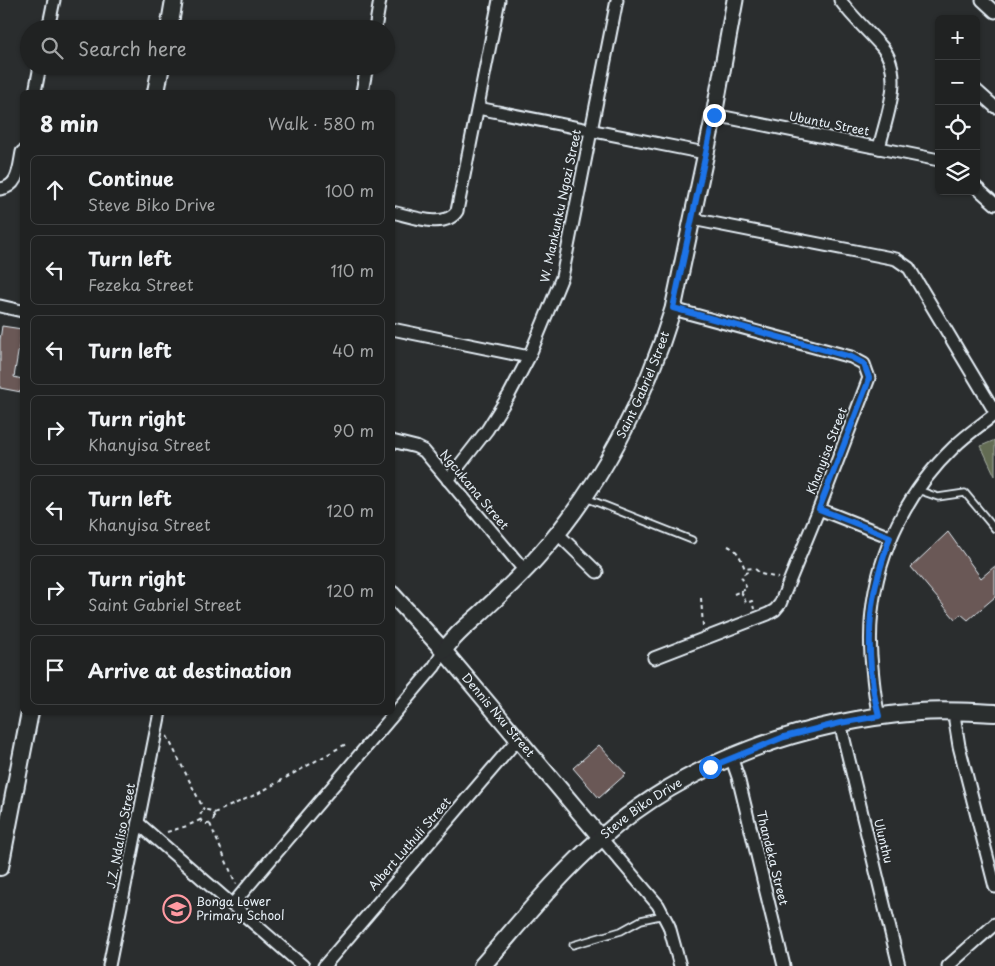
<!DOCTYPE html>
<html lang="en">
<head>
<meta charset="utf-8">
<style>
	:root { --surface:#202222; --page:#282a2a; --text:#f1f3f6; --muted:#a2a4a5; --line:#3d3f40 }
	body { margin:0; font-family:"Playpen Sans",sans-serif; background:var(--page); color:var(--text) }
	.controls { position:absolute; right:15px; top:15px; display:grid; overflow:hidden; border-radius:8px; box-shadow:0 1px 4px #0004 }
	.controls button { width:45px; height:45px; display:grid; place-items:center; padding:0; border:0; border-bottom:1px solid var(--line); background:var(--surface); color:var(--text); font:25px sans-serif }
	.stop { position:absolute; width:15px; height:15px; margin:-11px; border:4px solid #1a73e8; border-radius:50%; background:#fff }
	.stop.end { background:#1a73e8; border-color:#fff; box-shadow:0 1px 5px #0008 }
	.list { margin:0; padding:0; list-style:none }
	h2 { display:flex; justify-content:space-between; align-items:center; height:65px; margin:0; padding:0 20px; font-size:21px }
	h2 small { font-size:16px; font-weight:400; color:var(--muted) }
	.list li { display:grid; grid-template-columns:32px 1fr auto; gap:15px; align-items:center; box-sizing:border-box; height:70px; margin:0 10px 10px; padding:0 10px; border:1px solid var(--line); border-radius:8px }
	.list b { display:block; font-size:19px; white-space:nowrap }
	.list p { margin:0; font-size:16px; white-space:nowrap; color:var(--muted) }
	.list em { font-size:16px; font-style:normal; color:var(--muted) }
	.icon { flex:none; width:28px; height:28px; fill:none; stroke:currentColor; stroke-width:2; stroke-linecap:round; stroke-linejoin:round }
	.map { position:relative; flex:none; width:995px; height:966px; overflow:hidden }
	.search { position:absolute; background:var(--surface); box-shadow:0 1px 4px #0004; left:20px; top:20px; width:375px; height:55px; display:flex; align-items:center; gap:12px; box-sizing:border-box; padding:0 18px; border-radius:28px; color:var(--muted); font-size:19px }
	.panel { position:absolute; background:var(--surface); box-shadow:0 1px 4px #0004; left:20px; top:90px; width:375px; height:625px; border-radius:8px }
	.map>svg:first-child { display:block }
	.green { fill:#636c52; stroke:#a6aea5 }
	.building { fill:#6a5856; stroke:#e8f1f8 }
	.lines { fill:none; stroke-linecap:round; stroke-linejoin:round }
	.service-casing { stroke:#e8f1f8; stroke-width:9 }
	.minor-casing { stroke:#e8f1f8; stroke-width:15 }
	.tertiary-casing { stroke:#e8f1f8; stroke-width:19 }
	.secondary-casing { stroke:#e8f1f8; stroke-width:20 }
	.path { stroke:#e8f1f8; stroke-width:2; stroke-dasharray:4 4; stroke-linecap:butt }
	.service { stroke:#2a2d2e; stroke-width:5.5 }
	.minor { stroke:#2a2d2e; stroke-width:11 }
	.tertiary { stroke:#2a2d2e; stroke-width:15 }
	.secondary { stroke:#2a2d2e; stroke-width:16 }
	.route { stroke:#1a73e8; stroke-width:6 }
	.labels { text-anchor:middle; stroke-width:4; stroke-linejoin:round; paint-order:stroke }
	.street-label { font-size:12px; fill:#e8f1f8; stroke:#2a2d2e }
	.poi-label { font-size:12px; fill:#e8f1f8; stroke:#2a2d2e; text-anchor:start }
</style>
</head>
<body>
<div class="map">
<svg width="995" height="966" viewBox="0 0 995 966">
	<rect width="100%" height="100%" fill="#2a2d2e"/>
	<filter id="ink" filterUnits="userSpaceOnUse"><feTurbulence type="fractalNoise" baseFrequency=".02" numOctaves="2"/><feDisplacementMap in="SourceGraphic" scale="10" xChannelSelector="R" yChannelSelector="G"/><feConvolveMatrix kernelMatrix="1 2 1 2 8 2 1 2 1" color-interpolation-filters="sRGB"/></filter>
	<g filter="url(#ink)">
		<polygon class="green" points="995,440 995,476 981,446"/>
		<g class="building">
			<polygon points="2,326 22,329 14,377 22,379 21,392 0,388 0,340"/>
			<polygon points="948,532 981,578 995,566 995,597 968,620 961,614 955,619 911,567"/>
			<polygon points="599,745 626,774 599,798 573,768"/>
		</g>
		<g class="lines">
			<g class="service-casing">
				<g id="service">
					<polyline points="918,490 938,497 965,493 995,529"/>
					<polyline points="586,498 692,540"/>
					<polyline points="573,945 621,931 641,920 664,915"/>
				</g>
			</g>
			<g class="minor-casing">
				<g id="minor">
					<path d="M840 0C852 17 868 31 882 47 905 74 886 117 879 148"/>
					<polyline points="982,0 995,12"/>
					<polyline points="48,29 54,0"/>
					<polyline points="375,29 380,0"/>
					<polyline points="976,90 995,107"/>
					<polyline points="35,92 40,66"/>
					<polyline points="362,92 367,66"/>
					<polyline points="478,108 705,153"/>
					<polyline points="714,115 939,160"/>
					<polyline points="976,187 995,204"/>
					<path d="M0 189C19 187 19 167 22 152"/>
					<path d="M392 212C411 216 445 230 457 211L499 0"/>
					<polyline points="692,219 896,259 909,268 995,412"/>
					<polyline points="0,306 22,311"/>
					<polyline points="392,329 529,357"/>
					<polyline points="392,441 416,447 424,451 525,571"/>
					<polyline points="448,480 487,430 509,395 529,357 562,277 617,0"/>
					<polyline points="819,509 890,537"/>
					<polyline points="557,533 597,572"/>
					<polyline points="654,658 768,614 775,610 780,604 819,509 869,378 864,364 851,357 673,309"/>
					<polyline points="955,711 955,721 959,746 995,887"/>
					<path d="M879 716C874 696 873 677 871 656 866 577 897 502 954 447 966 435 981 425 995 414"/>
					<polyline points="840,723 899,966"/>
					<polyline points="731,757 738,777 784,966"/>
					<polyline points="138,823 303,966"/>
					<polyline points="601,838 658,905 669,926 680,966"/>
					<polyline points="232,905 434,667 444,651"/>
					<polyline points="109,966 160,712"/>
					<polyline points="324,966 517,740"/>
					<polyline points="948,966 995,924"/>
				</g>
			</g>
			<g class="tertiary-casing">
				<g id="tertiary">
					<path id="s1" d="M392 594 444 651 601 838"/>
					<path id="s2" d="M444 651C453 636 468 625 481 613 501 594 522 575 540 554 602 485 646 397 673 309L714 115 735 0"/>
				</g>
			</g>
			<g class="secondary-casing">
				<g id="secondary">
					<polyline points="169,29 174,0"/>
					<polyline points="156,92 161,66"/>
					<polyline points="0,867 30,712"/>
					<path id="s3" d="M482 966C520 923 557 876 601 838 688 761 805 721 919 712 945 710 970 712 995 713"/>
				</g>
			</g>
			<g class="path">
				<path d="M728 546C740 552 740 558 745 569L754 568 761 574 778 578"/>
				<polyline points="741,591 747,589 741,576 747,572 745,569"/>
				<polyline points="734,594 741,591 746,603 752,601 754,609"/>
				<polyline points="701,598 703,626"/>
				<polyline points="167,736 204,810"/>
				<circle cx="207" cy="817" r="7"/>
				<polyline points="214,813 257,794 346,744"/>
				<polyline points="210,824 236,884"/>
				<polyline points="167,832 187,826 200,820"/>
			</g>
			<use href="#service" class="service"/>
			<use href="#minor" class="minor"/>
			<use href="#tertiary" class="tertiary"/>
			<use href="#secondary" class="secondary"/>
		</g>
	</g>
	<g class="lines" filter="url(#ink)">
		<path class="route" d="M710 767 784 737 840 723 879 716C869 680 867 630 874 593 878 574 884 555 890 537L819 509 867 385 869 378 864 364 851 357 673 308 714 115"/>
	</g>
	<defs>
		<g id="school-ring" transform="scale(1.4375)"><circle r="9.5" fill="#2a2d2e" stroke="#ff9aa2" stroke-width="1.5"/><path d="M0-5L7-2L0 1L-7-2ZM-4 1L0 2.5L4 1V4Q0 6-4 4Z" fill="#ff9aa2"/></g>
	</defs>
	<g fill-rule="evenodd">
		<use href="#school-ring" x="177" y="909"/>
	</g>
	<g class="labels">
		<g class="street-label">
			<text transform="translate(829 124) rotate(11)" y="4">Ubuntu Street</text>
			<text transform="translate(561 206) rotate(-78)" y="4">W. Mankunku Ngozi Street</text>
			<text dy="4" stroke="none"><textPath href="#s2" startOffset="336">Saint Gabriel Street</textPath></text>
			<text transform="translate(827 451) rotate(-69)" y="4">Khanyisa Street</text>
			<text transform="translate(474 490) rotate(50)" y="4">Ngcukana Street</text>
			<text dy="4" stroke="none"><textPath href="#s1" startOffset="161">Dennis Nxu Street</textPath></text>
			<text dy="4" stroke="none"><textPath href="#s3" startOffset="225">Steve Biko Drive</textPath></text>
			<text transform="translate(121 836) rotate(-79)" y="4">J.Z. Ndaliso Street</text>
			<text transform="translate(883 841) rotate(76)" y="4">Ulunthu</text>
			<text transform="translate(410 844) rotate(-49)" y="4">Albert Luthuli Street</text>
			<text transform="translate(772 858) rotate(76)" y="4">Thandeka Street</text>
		</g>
		<g class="poi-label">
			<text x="196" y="906">Bonga Lower<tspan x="196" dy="14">Primary School</tspan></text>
		</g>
	</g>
</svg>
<div class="controls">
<button>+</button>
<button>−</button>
<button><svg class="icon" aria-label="locate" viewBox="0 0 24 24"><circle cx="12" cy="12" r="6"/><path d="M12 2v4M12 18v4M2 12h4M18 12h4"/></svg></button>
<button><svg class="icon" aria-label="layers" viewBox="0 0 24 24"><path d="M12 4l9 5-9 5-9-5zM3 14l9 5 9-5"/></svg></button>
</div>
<div class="stop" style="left:710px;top:767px"></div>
<div class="stop end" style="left:714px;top:115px"></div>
<div class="search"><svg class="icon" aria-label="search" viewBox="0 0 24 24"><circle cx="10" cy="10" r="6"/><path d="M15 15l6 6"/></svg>Search here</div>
<section class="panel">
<h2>8 min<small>Walk · 580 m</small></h2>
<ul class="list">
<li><svg class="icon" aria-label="ahead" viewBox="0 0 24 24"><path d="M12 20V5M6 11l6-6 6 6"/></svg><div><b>Continue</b><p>Steve Biko Drive</p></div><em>100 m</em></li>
<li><svg class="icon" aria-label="left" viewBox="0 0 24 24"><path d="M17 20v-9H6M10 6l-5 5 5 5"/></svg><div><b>Turn left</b><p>Fezeka Street</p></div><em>110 m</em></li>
<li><svg class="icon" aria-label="left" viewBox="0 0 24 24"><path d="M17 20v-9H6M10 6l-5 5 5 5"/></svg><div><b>Turn left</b></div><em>40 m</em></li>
<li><svg class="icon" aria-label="right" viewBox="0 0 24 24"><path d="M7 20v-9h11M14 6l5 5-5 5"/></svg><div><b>Turn right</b><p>Khanyisa Street</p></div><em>90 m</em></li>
<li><svg class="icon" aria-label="left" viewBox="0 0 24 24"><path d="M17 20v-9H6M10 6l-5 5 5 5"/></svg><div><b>Turn left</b><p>Khanyisa Street</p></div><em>120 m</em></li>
<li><svg class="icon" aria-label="right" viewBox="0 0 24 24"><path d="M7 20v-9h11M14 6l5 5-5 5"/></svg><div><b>Turn right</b><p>Saint Gabriel Street</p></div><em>120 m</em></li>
<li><svg class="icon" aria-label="arrive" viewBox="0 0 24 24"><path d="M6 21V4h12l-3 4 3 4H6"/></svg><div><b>Arrive at destination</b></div></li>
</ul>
</section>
</div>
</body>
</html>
